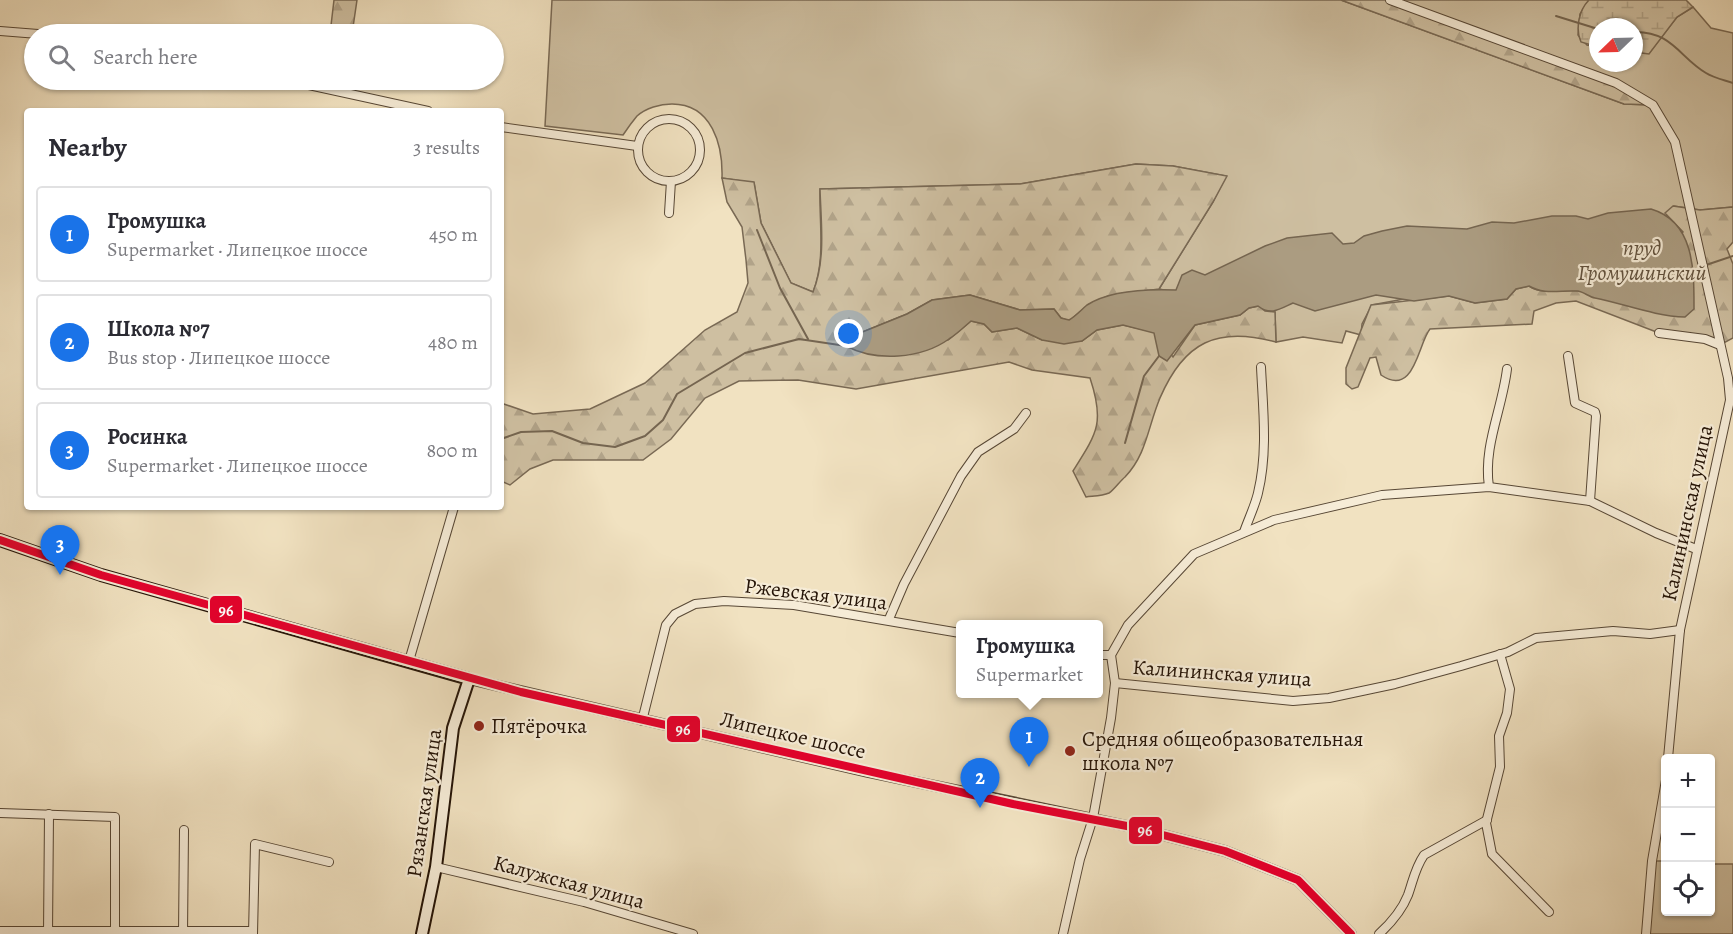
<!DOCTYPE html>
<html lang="en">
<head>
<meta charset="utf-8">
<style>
	:root { --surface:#fff; --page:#f7f7f7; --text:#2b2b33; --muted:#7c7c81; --line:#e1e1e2; --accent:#1a73e8 }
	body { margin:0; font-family:Alegreya,serif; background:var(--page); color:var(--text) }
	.controls { position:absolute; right:18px; bottom:18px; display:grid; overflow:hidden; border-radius:6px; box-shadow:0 2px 4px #0004 }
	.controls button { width:54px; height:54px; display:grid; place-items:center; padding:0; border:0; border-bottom:2px solid var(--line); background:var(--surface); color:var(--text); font:30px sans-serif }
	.compass { position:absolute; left:1589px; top:18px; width:54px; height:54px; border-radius:50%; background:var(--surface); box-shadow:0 2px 4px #0004; rotate:247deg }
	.you { position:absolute; left:849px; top:334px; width:21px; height:21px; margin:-15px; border:4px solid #fff; border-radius:50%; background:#1a73e8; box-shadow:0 0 0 9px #1a73e833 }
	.badge { display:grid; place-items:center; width:39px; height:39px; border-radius:50%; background:var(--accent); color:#fff; font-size:20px; font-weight:700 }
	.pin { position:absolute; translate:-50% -50px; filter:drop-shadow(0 2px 3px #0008) }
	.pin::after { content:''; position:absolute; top:32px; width:21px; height:18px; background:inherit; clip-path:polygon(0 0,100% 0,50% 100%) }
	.popup { position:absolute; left:956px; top:620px; width:147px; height:78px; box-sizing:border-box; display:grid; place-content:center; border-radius:6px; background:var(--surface); filter:drop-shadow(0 2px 4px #0005); font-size:20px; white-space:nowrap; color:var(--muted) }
	.popup b { font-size:22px; color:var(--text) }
	.popup::after { content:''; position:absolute; left:50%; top:100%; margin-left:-12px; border:12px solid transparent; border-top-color:var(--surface) }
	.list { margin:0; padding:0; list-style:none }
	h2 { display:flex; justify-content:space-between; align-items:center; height:78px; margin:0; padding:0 24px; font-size:26px }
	h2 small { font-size:20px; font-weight:400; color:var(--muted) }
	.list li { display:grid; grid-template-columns:39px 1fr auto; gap:18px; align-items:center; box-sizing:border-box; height:96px; margin:0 12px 12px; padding:0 12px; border:2px solid var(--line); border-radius:6px }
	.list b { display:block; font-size:22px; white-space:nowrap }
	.list p { margin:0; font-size:20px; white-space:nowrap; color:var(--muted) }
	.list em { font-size:20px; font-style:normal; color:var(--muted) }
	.icon { flex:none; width:33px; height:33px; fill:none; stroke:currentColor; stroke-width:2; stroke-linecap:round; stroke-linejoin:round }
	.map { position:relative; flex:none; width:1733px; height:934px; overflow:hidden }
	.search { position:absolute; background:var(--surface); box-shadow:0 2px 4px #0004; left:24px; top:24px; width:480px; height:66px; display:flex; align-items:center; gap:15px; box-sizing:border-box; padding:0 21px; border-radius:33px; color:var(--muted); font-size:22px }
	.panel { position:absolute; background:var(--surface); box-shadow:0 2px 4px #0004; left:24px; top:108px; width:480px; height:402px; border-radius:6px }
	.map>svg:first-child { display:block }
	.green { fill:#cebfa1; stroke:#796954; stroke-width:1.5 }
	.forest { fill:url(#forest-firs); stroke:#796954; stroke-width:1.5 }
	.wetland { fill:url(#wetland-marsh); stroke:#796954; stroke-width:1.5 }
	.water { fill:#ab9c81; stroke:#756550; stroke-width:1.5 }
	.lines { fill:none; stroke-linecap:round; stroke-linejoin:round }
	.stream { stroke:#756550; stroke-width:2 }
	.minor-casing { stroke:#574735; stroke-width:10 }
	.tertiary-casing { stroke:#574735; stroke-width:12 }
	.secondary-casing { stroke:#241306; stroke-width:14 }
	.minor { stroke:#f6ecd7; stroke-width:8 }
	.tertiary { stroke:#f6ecd7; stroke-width:9 }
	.secondary { stroke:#f6ecd7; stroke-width:10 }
	.bus-1-casing { stroke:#f6ecd7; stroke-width:12 }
	.bus-1 { stroke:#e4002b; stroke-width:8 }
	.poi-dot { fill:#8f2418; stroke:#f6ecd7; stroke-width:2 }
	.labels { text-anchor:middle; stroke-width:4.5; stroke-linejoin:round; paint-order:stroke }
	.street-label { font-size:21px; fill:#241306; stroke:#f6ecd7 }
	.poi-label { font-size:21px; fill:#241306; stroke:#f6ecd7; text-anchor:start }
	.water-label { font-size:22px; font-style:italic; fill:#61513d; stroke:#f6ecd7 }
	.line-badge { stroke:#f6ecd7; stroke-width:2 }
	.badge-label { font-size:16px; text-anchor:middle; font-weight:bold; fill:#fff }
</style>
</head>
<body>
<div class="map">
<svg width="1733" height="934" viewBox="0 0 1733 934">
	<defs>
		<pattern id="forest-firs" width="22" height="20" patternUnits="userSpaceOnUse" patternTransform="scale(1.5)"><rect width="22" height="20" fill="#cebfa1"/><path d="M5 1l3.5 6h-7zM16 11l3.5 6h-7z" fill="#b1a389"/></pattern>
		<pattern id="wetland-marsh" width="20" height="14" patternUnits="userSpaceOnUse" patternTransform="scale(1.5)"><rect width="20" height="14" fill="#cebfa1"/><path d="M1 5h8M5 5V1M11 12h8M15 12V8" fill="none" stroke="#b1a389"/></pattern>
	</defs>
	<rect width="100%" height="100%" fill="#f1e2c1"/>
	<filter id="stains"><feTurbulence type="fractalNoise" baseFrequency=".00333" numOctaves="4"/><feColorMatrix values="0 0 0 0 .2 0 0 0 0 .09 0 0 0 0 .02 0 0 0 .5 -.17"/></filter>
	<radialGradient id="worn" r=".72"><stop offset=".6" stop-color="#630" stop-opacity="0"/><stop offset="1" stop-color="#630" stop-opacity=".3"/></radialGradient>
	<g class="green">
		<path d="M552 0H1341L1624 104 1651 105 1390 0H1589L1580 14 1578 35 1587 45 1598 47V63H1634V52L1649 53 1677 17 1693 7 1711 28 1733 33V207L1700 210 1674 206 1607 299H1404L1372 305 1362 324 1361 335 1346 331 1342 343 1303 337 1276 342 1275 312 1159 289 1213 202 1226 176 1173 166 1136 164 1020 184 820 189C819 223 826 259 813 292L791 283 761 223 754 183 722 178C723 145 712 104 672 104 660 104 646 108 637 116 632 122 627 129 623 135L545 126Z"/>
		<polygon points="1652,861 1665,861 1666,912 1710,912 1711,864 1733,864 1733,934 1646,934"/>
	</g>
	<g class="forest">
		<polygon points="334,0 357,0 352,34 330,34"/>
		<polygon points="1341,0 1390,0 1616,83 1653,105 1624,104"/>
		<path d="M1136 164 1173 166 1227 176 1213 202 1159 289 1108 296 1088 305 1069 321 1061 318 1054 309 1020 310 970 295 932 300 907 314 850 337 948 340 971 321 984 324 992 332 1017 328 1042 340 1082 341 1097 330 1123 325 1154 332 1173 357 1195 325 1240 315 1249 308 1259 306 1265 311 1275 312 1276 342C1217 326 1184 342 1160 398 1148 426 1147 454 1125 477 1120 481 1114 490 1109 493 1102 496 1093 496 1086 497L1073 471C1097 433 1105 423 1090 378L1032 370 1009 362 856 389 798 380 739 381 705 398 671 439 643 460H553L530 469 510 485 501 481V403L533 414 590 409 645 383 705 330 737 312 748 283 746 260 742 227 727 202 722 178 754 182 761 223 791 283 813 292C826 260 821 223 820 189L1020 184Z"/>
		<path d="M1673 206 1700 210 1733 207V242L1727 249 1733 264V338L1720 345 1659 333 1576 301 1556 303 1534 311 1532 324 1430 329C1418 343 1415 398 1381 375L1376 357 1370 358 1358 387 1352 389 1346 384V368L1371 305 1449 296 1475 303 1507 299 1516 289 1529 286C1545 296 1562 288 1580 291 1589 293 1595 298 1607 299L1683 232 1665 213Z"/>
	</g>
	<path class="wetland" d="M1589 0H1686L1693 7 1677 17 1649 54 1634 52V27H1598V47L1581 42C1575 29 1579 10 1589 0Z"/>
	<path class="water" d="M1651 209C1695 222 1694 271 1694 309L1685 317C1654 316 1625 304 1595 298 1589 297 1584 292 1578 291 1560 290 1544 295 1529 286L1516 289 1507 299 1475 303 1449 296 1414 301 1376 295 1315 311 1293 303C1280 309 1271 316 1258 306L1249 308 1240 315 1195 325 1167 361 1159 356 1154 333 1123 325 1097 330 1082 341 1064 344 1042 340 1017 328 992 332 984 324 971 321C964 327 957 334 949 339 921 359 876 362 846 346L850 337 907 314 932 300 970 295 1020 310 1054 309 1061 318 1069 320C1076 316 1081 310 1087 305 1110 290 1150 289 1176 290L1182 275 1192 270 1205 275 1265 246 1287 238 1332 233 1343 244 1354 243 1364 236 1382 231 1407 226 1467 229 1492 222 1514 223 1552 216H1576L1588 219 1608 213Z"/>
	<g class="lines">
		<g class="stream">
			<polyline points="1556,16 1598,29"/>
			<path d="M1634 32C1672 31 1680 58 1706 73 1714 78 1724 80 1733 83"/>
			<polyline points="757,230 780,288 808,339"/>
			<polyline points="1706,265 1733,256"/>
			<polyline points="501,439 521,432 552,431 583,443 615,447 645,436 663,420 677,394 745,353 799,339 846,346"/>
			<polyline points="1125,443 1144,376 1159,356"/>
		</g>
		<g class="minor-casing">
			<g id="minor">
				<polyline points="1390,0 1616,83 1653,105 1675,142 1728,378 1730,400 1680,630 1668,758"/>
				<polyline points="0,31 38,34"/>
				<polyline points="286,80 428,111"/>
				<circle cx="669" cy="150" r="31"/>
				<polyline points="501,127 637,146"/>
				<polyline points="669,213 671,181"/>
				<polyline points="1659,333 1705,339 1720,345"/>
				<polyline points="1568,356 1575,403 1595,412 1596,416 1590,501"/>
				<path d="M1489 487C1483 446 1502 410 1507 369"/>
				<path d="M1244 532C1248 520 1255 506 1258 493 1268 452 1263 409 1261 367"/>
				<polyline points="889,619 904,584 961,476 978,452 1014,429 1026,413"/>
				<polyline points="1500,654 1510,689 1507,713 1499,736 1500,767 1486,823 1492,854 1549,912"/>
				<polyline points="1098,655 1111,655"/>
				<polyline points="409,661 454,507"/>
				<polyline points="1115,683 1293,701 1329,698 1395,684 1461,666 1508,652 1536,638 1613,631 1650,634 1680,630"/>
				<polyline points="642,721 666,625 675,614 695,604 724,601 794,605 960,633"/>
				<polyline points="0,813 115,817 115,934"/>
				<polyline points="436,867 584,902 693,934"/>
				<polyline points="0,931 253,931"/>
				<polyline points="48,934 49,814"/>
				<polyline points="183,934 184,830"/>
				<polyline points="253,934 255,844 329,862"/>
				<polyline points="1063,934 1080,859 1093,818 1111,718 1115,683 1111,655 1128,625 1194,554 1274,520 1382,495 1489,487 1590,501 1656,533 1696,549"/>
				<path d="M1379 934C1391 923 1402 910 1408 895 1413 881 1415 868 1424 855L1487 820"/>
				<polyline points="1646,934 1652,861 1666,780"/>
			</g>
		</g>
		<g class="tertiary-casing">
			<polyline id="tertiary" points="469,679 868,772 1132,827 1225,851 1298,880 1351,934"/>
		</g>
		<g class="secondary-casing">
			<polyline id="secondary" points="0,540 101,575 469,679 453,728 436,867 422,934"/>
		</g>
		<use href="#minor" class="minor"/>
		<use href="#tertiary" class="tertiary"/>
		<use href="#secondary" class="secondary"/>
		<g class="bus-1-casing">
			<polyline id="bus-1" points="0,540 101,575 521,692 1013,804 1132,827 1225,851 1298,880 1351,934"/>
		</g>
		<use href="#bus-1" class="bus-1"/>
	</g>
	<g class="poi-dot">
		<circle cx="479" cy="726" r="6"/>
		<circle cx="1070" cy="751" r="6"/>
	</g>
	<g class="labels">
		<g class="street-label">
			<text transform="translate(1687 513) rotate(-78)" y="7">Калининская улица</text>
			<text transform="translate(816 594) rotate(7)" y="7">Ржевская улица</text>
			<text transform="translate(1222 673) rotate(4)" y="7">Калининская улица</text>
			<text transform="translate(793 735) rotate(13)" y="7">Липецкое шоссе</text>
			<text transform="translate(424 803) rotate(-82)" y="7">Рязанская улица</text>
			<text transform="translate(569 882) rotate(15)" y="7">Калужская улица</text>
		</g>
		<g class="poi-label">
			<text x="491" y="733">Пятёрочка</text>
			<text x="1082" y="746">Средняя общеобразовательная<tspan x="1082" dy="24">школа №7</tspan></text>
		</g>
		<g class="water-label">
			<text x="1642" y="255">пруд<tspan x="1642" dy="25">Громушинский</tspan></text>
		</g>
	</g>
	<g class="line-badge">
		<rect x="209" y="595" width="34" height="29" rx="6" fill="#e4002b"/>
		<rect x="666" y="715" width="35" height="28" rx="6" fill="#e4002b"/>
		<rect x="1128" y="816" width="35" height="29" rx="6" fill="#e4002b"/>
	</g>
	<g class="badge-label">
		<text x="226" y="616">96</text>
		<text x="683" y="735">96</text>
		<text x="1145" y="836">96</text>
	</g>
	<rect width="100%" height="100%" filter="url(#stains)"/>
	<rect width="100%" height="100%" fill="url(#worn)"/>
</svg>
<div class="controls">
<button>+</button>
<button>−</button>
<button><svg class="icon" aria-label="locate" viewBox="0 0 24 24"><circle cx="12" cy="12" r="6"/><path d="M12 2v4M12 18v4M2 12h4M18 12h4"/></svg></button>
</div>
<svg class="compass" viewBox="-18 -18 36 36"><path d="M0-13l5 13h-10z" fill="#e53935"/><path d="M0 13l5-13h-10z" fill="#7c7c81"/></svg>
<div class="you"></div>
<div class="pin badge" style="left:1029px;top:767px">1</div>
<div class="popup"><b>Громушка</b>Supermarket</div>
<div class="pin badge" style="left:980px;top:808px">2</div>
<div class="pin badge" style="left:60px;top:575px">3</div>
<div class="search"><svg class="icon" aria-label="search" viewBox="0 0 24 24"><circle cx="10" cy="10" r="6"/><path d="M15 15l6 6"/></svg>Search here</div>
<section class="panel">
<h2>Nearby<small>3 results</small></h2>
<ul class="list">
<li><span class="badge">1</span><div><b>Громушка</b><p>Supermarket · Липецкое шоссе</p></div><em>450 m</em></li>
<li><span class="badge">2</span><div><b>Школа №7</b><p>Bus stop · Липецкое шоссе</p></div><em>480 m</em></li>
<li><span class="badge">3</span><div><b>Росинка</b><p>Supermarket · Липецкое шоссе</p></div><em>800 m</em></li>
</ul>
</section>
</div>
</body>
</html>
